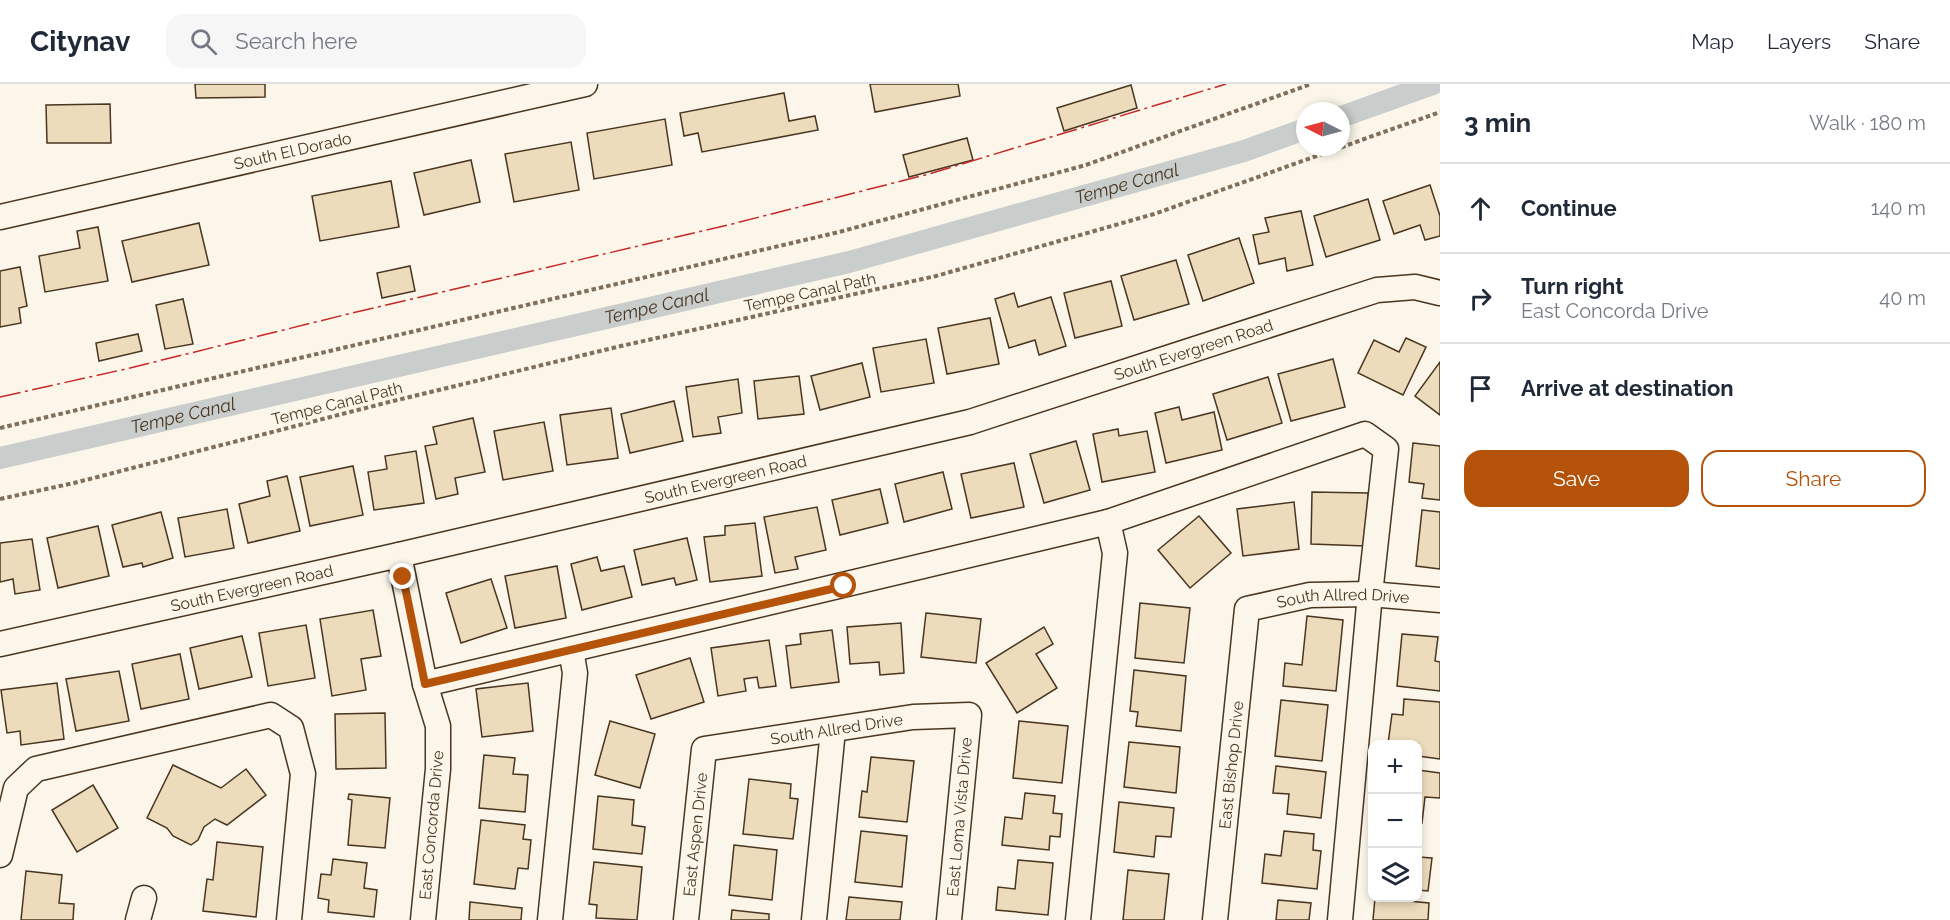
<!DOCTYPE html>
<html lang="en">
<head>
<meta charset="utf-8">
<style>
	:root { --surface:#fff; --page:#f6f6f7; --text:#1f2937; --muted:#747a83; --line:#e0e1e3; --accent:#b45309 }
	body { margin:0; font-family:Raleway,sans-serif; background:var(--page); color:var(--text) }
	.controls { position:absolute; right:18px; bottom:18px; display:grid; overflow:hidden; border-radius:12px; box-shadow:0 3px 9px #0003 }
	.controls button { width:54px; height:54px; display:grid; place-items:center; padding:0; border:0; border-bottom:2px solid var(--line); background:var(--surface); color:var(--text); font:30px sans-serif }
	.compass { position:absolute; left:1296px; top:18px; width:54px; height:54px; border-radius:50%; background:var(--surface); box-shadow:0 3px 9px #0003; rotate:276deg }
	.stop { position:absolute; width:18px; height:18px; margin:-14px; border:4px solid #b45309; border-radius:50%; background:#fff }
	.stop.end { background:#b45309; border-color:#fff; box-shadow:0 2px 6px #0008 }
	.list { margin:0; padding:0; list-style:none }
	h2 { display:flex; justify-content:space-between; align-items:center; height:78px; margin:0; padding:0 24px; font-size:26px }
	h2 small { font-size:20px; font-weight:400; color:var(--muted) }
	.list li { display:grid; grid-template-columns:39px 1fr auto; gap:18px; align-items:center; box-sizing:border-box; height:90px; padding:0 24px; border-top:2px solid var(--line) }
	.list b { display:block; font-size:22px; white-space:nowrap }
	.list p { margin:0; font-size:20px; white-space:nowrap; color:var(--muted) }
	.list em { font-size:20px; font-style:normal; color:var(--muted) }
	.actions { display:flex; gap:12px; padding:18px 24px }
	.actions a { flex:1; padding:14px 0; border:2px solid var(--accent); border-radius:18px; text-align:center; font-size:21px; color:var(--accent) }
	.actions .main { background:var(--accent); color:#fff }
	.icon { flex:none; width:33px; height:33px; fill:none; stroke:currentColor; stroke-width:2; stroke-linecap:round; stroke-linejoin:round }
	.map { position:relative; flex:none; width:1440px; height:836px; overflow:hidden }
	header { display:flex; align-items:center; gap:36px; box-sizing:border-box; height:84px; padding:0 30px; background:var(--surface); border-bottom:2px solid var(--line) }
	header strong { font-size:28px }
	nav { display:flex; gap:33px; margin-inline-start:auto; font-size:21px }
	.search { width:420px; height:54px; background:var(--page); display:flex; align-items:center; gap:15px; box-sizing:border-box; padding:0 21px; border-radius:18px; color:var(--muted); font-size:22px }
	main { display:flex }
	aside { flex:1; background:var(--surface) }
	.map>svg:first-child { display:block }
	.lines { fill:none; stroke-linecap:round; stroke-linejoin:round }
	.canal { stroke:#c9cecd; stroke-width:22 }
	.building { fill:#ecdcbc; stroke:#4a3520; stroke-width:1.5 }
	.minor-casing { stroke:#4a3520; stroke-width:27 }
	.path { stroke:#7f6f5c; stroke-width:4; stroke-dasharray:4.5 3; stroke-linecap:butt }
	.minor { stroke:#fbf6e9; stroke-width:24 }
	.power { stroke:#c62828; stroke-width:1.5; stroke-dasharray:21 4.5 3 4.5; stroke-linecap:butt }
	.route { stroke:#b45309; stroke-width:8 }
	.labels { text-anchor:middle; stroke-width:4.5; stroke-linejoin:round; paint-order:stroke }
	.street-label { font-size:16px; fill:#4a3520; stroke:#fbf6e9 }
	.water-label { font-size:18px; font-style:italic; fill:#4a3520; stroke:#fbf6e9 }
</style>
</head>
<body>
<header>
<strong>Citynav</strong>
<div class="search"><svg class="icon" aria-label="search" viewBox="0 0 24 24"><circle cx="10" cy="10" r="6"/><path d="M15 15l6 6"/></svg>Search here</div>
<nav><a>Map</a><a>Layers</a><a>Share</a></nav>
</header>
<main>
<div class="map">
<svg width="1440" height="836" viewBox="0 0 1440 836">
	<rect width="100%" height="100%" fill="#fbf6e9"/>
	<g class="lines">
		<g class="canal">
			<polyline points="1341,33 1433,0"/>
			<path id="s1" d="M0 374 849 178 1244 67 1305 45"/>
		</g>
	</g>
	<g class="building">
		<polygon points="195,0 265,0 265,13 196,14"/>
		<polygon points="870,0 958,0 960,12 875,28"/>
		<polygon points="1131,1 1137,24 1064,47 1057,24"/>
		<polygon points="784,9 789,37 815,32 818,46 702,68 698,49 684,52 680,29"/>
		<polygon points="110,20 111,59 47,59 46,21"/>
		<polygon points="665,35 672,81 594,95 587,49"/>
		<polygon points="967,54 973,76 909,93 903,71"/>
		<polygon points="571,58 579,106 514,118 505,70"/>
		<polygon points="471,76 480,118 424,131 414,89"/>
		<polygon points="391,97 399,143 320,157 312,112"/>
		<polygon points="1430,101 1440,132 1440,152 1425,156 1420,141 1394,150 1383,117"/>
		<polygon points="1368,115 1380,156 1326,173 1314,132"/>
		<polygon points="1301,127 1313,181 1287,187 1285,174 1259,180 1253,151 1269,148 1265,134"/>
		<polygon points="199,139 209,181 132,198 122,157"/>
		<polygon points="98,143 108,197 45,208 39,172 80,164 77,147"/>
		<polygon points="1239,154 1254,199 1203,217 1188,171"/>
		<polygon points="1176,176 1189,220 1134,236 1121,192"/>
		<polygon points="410,182 415,207 382,214 377,189"/>
		<polygon points="20,183 27,222 19,224 21,239 0,243 0,187"/>
		<polygon points="1111,197 1122,242 1075,254 1064,209"/>
		<polygon points="1014,209 1018,223 1051,213 1066,262 1039,271 1035,256 1009,264 995,215"/>
		<polygon points="183,215 193,260 165,265 156,221"/>
		<polygon points="990,234 999,280 947,290 938,244"/>
		<polygon points="138,250 142,267 99,277 96,259"/>
		<polygon points="1406,254 1426,263 1403,311 1358,289 1374,256 1399,268"/>
		<polygon points="926,255 934,299 881,308 873,264"/>
		<polygon points="1333,275 1345,323 1291,337 1278,290"/>
		<polygon points="1440,278 1440,331 1415,312"/>
		<polygon points="862,279 870,313 820,326 811,292"/>
		<polygon points="799,292 804,330 758,335 754,297"/>
		<polygon points="1268,293 1282,339 1227,356 1213,310"/>
		<polygon points="738,295 742,329 718,333 721,349 693,353 686,303"/>
		<polygon points="674,317 683,357 630,369 621,330"/>
		<polygon points="1179,323 1182,336 1214,328 1222,366 1166,379 1155,329"/>
		<polygon points="611,324 618,374 567,381 560,331"/>
		<polygon points="473,334 485,388 455,394 458,410 436,415 425,362 437,360 433,343"/>
		<polygon points="544,338 553,387 503,396 494,347"/>
		<polygon points="1118,345 1119,352 1147,347 1155,388 1102,398 1093,350"/>
		<polygon points="1076,357 1090,406 1044,419 1030,370"/>
		<polygon points="1413,359 1440,362 1440,416 1422,414 1424,400 1409,398"/>
		<polygon points="416,367 424,419 374,426 368,388 387,385 385,372"/>
		<polygon points="1014,379 1024,423 971,434 961,390"/>
		<polygon points="353,382 363,431 310,442 300,393"/>
		<polygon points="943,388 952,425 904,438 895,400"/>
		<polygon points="287,392 300,447 248,459 239,420 270,412 267,397"/>
		<polygon points="880,405 888,439 840,451 832,416"/>
		<polygon points="1312,408 1368,409 1366,462 1311,460"/>
		<polygon points="1294,418 1299,465 1243,472 1237,425"/>
		<polygon points="817,423 826,466 795,473 798,485 775,489 764,433"/>
		<polygon points="227,425 234,464 185,473 178,434"/>
		<polygon points="1422,426 1440,428 1440,485 1416,482"/>
		<polygon points="161,428 173,474 143,483 142,479 123,483 112,441"/>
		<polygon points="1199,432 1231,469 1190,504 1158,466"/>
		<polygon points="755,439 762,492 710,498 704,453 725,451 725,442"/>
		<polygon points="98,442 109,492 58,504 47,454"/>
		<polygon points="687,454 697,496 676,501 674,494 642,501 634,466"/>
		<polygon points="32,455 40,506 15,510 13,495 0,498 0,459"/>
		<polygon points="597,473 601,487 624,482 632,513 582,526 571,480"/>
		<polygon points="557,482 566,534 515,544 505,492"/>
		<polygon points="491,495 507,544 461,559 446,509"/>
		<polygon points="1140,519 1190,524 1184,579 1135,574"/>
		<polygon points="373,526 381,572 361,575 366,606 332,612 320,535"/>
		<polygon points="926,529 981,535 976,579 921,573"/>
		<polygon points="1307,532 1343,536 1336,607 1283,602 1285,579 1302,581"/>
		<polygon points="901,539 904,589 880,591 879,578 850,580 847,543"/>
		<polygon points="306,541 315,594 268,602 259,549"/>
		<polygon points="1044,543 1053,560 1036,570 1057,604 1017,629 986,579"/>
		<polygon points="832,546 839,598 791,604 786,562 801,560 800,550"/>
		<polygon points="1402,550 1438,553 1435,577 1440,578 1440,607 1397,602"/>
		<polygon points="242,552 252,593 199,605 190,564"/>
		<polygon points="769,556 776,602 759,604 757,593 744,595 746,607 718,612 711,564"/>
		<polygon points="180,570 189,615 141,625 132,580"/>
		<polygon points="690,574 704,618 651,635 636,591"/>
		<polygon points="1134,586 1186,592 1181,647 1136,642 1138,628 1130,627"/>
		<polygon points="119,587 129,637 76,647 66,595"/>
		<polygon points="57,599 64,655 21,661 20,647 7,649 1,606"/>
		<polygon points="528,599 533,647 482,653 476,605"/>
		<polygon points="1404,615 1440,618 1440,675 1418,672 1418,660 1388,660 1392,630 1403,631"/>
		<polygon points="1281,616 1328,621 1322,677 1275,672"/>
		<polygon points="385,629 386,684 336,685 335,630"/>
		<polygon points="610,637 655,650 640,704 595,691"/>
		<polygon points="1019,637 1068,642 1062,699 1013,694"/>
		<polygon points="1129,658 1180,663 1176,709 1124,703"/>
		<polygon points="484,671 515,674 513,690 528,691 525,728 479,724"/>
		<polygon points="871,673 914,677 907,738 859,733 862,707 867,708"/>
		<polygon points="173,681 221,704 246,685 266,711 227,741 215,735 204,743 198,756 191,761 173,752 167,744 147,734"/>
		<polygon points="1276,682 1326,688 1321,734 1287,730 1289,710 1273,709"/>
		<polygon points="1418,686 1440,689 1440,714 1425,713 1422,739 1418,739"/>
		<polygon points="749,695 791,700 790,714 798,715 793,755 743,750"/>
		<polygon points="93,701 118,744 77,768 52,726"/>
		<polygon points="1025,709 1055,712 1053,729 1062,730 1060,753 1050,752 1049,766 1002,761 1005,733 1022,735"/>
		<polygon points="349,710 390,714 385,764 348,761 352,716 348,715"/>
		<polygon points="598,712 634,716 632,741 645,743 642,770 593,765"/>
		<polygon points="1119,718 1174,724 1171,753 1156,752 1154,773 1114,768"/>
		<polygon points="481,736 525,741 523,755 531,756 528,785 518,784 515,805 474,800"/>
		<polygon points="861,747 907,752 902,803 855,798"/>
		<polygon points="1284,747 1314,750 1313,766 1321,767 1317,805 1262,799 1265,770 1281,772"/>
		<polygon points="217,758 263,763 256,833 203,827 207,795 213,796"/>
		<polygon points="734,761 777,766 772,816 729,811"/>
		<polygon points="1418,773 1432,774 1428,807 1418,806"/>
		<polygon points="333,775 367,779 364,804 377,806 374,833 328,828 329,816 318,814 321,790 331,791"/>
		<polygon points="1018,776 1053,779 1048,831 996,826 998,803 1015,805"/>
		<polygon points="594,778 642,783 637,836 596,834 597,821 589,820"/>
		<polygon points="1128,786 1169,790 1164,836 1123,836"/>
		<polygon points="26,787 62,791 59,819 74,820 73,836 21,836"/>
		<polygon points="849,813 902,818 900,836 846,836"/>
		<polygon points="1375,814 1429,819 1428,836 1373,836"/>
		<polygon points="1278,816 1311,819 1309,836 1276,836"/>
		<polygon points="470,818 522,824 521,836 469,836"/>
		<polygon points="732,826 769,830 769,836 731,836"/>
	</g>
	<g class="lines">
		<g class="minor-casing">
			<g id="minor">
				<path id="s2" d="M0 133 585 0"/>
				<polyline points="399,471 425,600 438,642 438,685 423,836"/>
				<path id="s3" d="M0 560 399 471 970 338 1377 206 1415 203 1440 209"/>
				<polyline points="425,600 1108,438 1365,350 1386,365 1370,510 1340,836"/>
				<polyline points="0,771 16,704 36,685 271,631 291,644 303,690 289,836"/>
				<polyline points="138,836 144,814"/>
				<polyline points="550,836 575,589 571,566"/>
				<path id="s4" d="M686 836 704 665 913 633 969 631 949 836"/>
				<polyline points="814,836 833,646"/>
				<polyline points="1078,836 1115,469 1108,438"/>
				<path id="s5" d="M1215 836 1247 525 1310 511 1370 510 1440 516"/>
			</g>
		</g>
		<g class="path">
			<polyline points="0,344 839,148 1086,81 1311,0"/>
			<polyline points="0,415 74,399 385,319 621,262 936,192 1154,130 1440,28"/>
		</g>
		<use href="#minor" class="minor"/>
		<polyline class="power" points="0,313 130,284 348,230 728,141 929,90 1226,0"/>
	</g>
	<g class="lines">
		<polyline class="route" points="403,493 425,600 844,502"/>
	</g>
	<g class="labels">
		<g class="street-label">
			<text dy="6" stroke="none"><textPath href="#s2" startOffset="300">South El Dorado</textPath></text>
			<text transform="translate(810 208) rotate(-12)" y="6">Tempe Canal Path</text>
			<text dy="6" stroke="none"><textPath href="#s3" startOffset="1230">South Evergreen Road</textPath></text>
			<text transform="translate(337 319) rotate(-14)" y="6">Tempe Canal Path</text>
			<text dy="6" stroke="none"><textPath href="#s3" startOffset="744">South Evergreen Road</textPath></text>
			<text dy="6" stroke="none"><textPath href="#s3" startOffset="258">South Evergreen Road</textPath></text>
			<text dy="6" stroke="none"><textPath href="#s5" startOffset="410">South Allred Drive</textPath></text>
			<text dy="6" stroke="none"><textPath href="#s4" startOffset="306">South Allred Drive</textPath></text>
			<text dy="6" stroke="none"><textPath href="#s5" startOffset="156">East Bishop Drive</textPath></text>
			<text transform="translate(959 733) rotate(-85)" y="6">East Loma Vista Drive</text>
			<text transform="translate(431 741) rotate(-85)" y="6">East Concorda Drive</text>
			<text dy="6" stroke="none"><textPath href="#s4" startOffset="86">East Aspen Drive</textPath></text>
		</g>
		<g class="water-label">
			<text dy="6" stroke="none"><textPath href="#s1" startOffset="1160">Tempe Canal</textPath></text>
			<text dy="6" stroke="none"><textPath href="#s1" startOffset="674">Tempe Canal</textPath></text>
			<text dy="6" stroke="none"><textPath href="#s1" startOffset="188">Tempe Canal</textPath></text>
		</g>
	</g>
</svg>
<div class="controls">
<button>+</button>
<button>−</button>
<button><svg class="icon" aria-label="layers" viewBox="0 0 24 24"><path d="M12 4l9 5-9 5-9-5zM3 14l9 5 9-5"/></svg></button>
</div>
<svg class="compass" viewBox="-18 -18 36 36"><path d="M0-13l5 13h-10z" fill="#e53935"/><path d="M0 13l5-13h-10z" fill="#747a83"/></svg>
<div class="stop" style="left:844px;top:502px"></div>
<div class="stop end" style="left:403px;top:493px"></div>
</div>
<aside>
<h2>3 min<small>Walk · 180 m</small></h2>
<ul class="list">
<li><svg class="icon" aria-label="ahead" viewBox="0 0 24 24"><path d="M12 20V5M6 11l6-6 6 6"/></svg><div><b>Continue</b></div><em>140 m</em></li>
<li><svg class="icon" aria-label="right" viewBox="0 0 24 24"><path d="M7 20v-9h11M14 6l5 5-5 5"/></svg><div><b>Turn right</b><p>East Concorda Drive</p></div><em>40 m</em></li>
<li><svg class="icon" aria-label="arrive" viewBox="0 0 24 24"><path d="M6 21V4h12l-3 4 3 4H6"/></svg><div><b>Arrive at destination</b></div></li>
</ul>
<div class="actions"><a class="main">Save</a><a>Share</a></div>
</aside>
</main>
</body>
</html>
